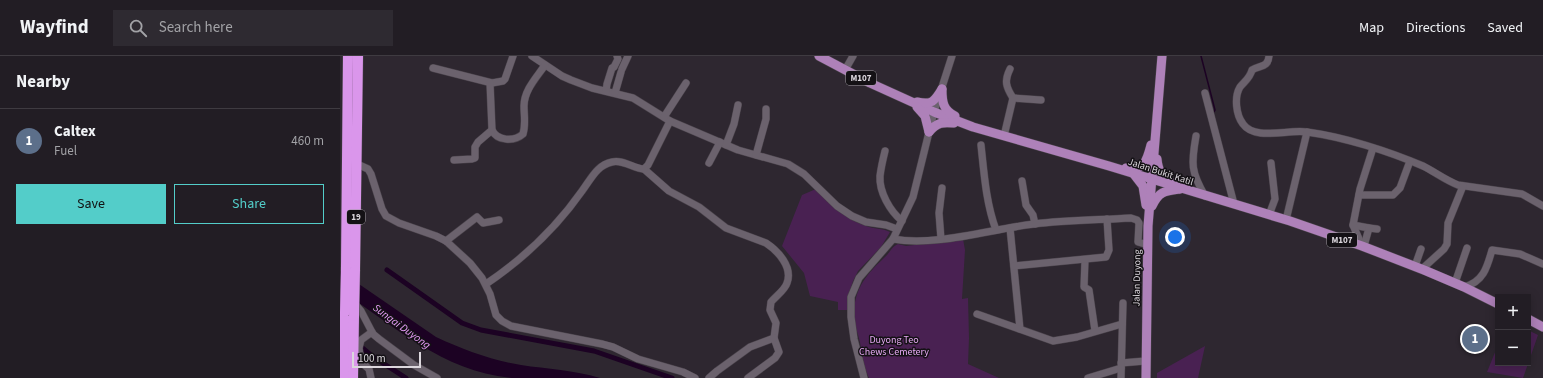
<!DOCTYPE html>
<html lang="en">
<head>
<meta charset="utf-8">
<style>
	:root { --surface:#221d24; --page:#2e2a31; --text:#f1f3f6; --muted:#a2a2a6; --line:#3f3b41; --accent:#53cdc9 }
	body { margin:0; font-family:"Source Sans 3",sans-serif; background:var(--page); color:var(--text) }
	.controls { position:absolute; right:12px; bottom:12px; display:grid; overflow:hidden; border-radius:0px; box-shadow:0 2px 10px #0003 }
	.controls button { width:36px; height:36px; display:grid; place-items:center; padding:0; border:0; border-bottom:1px solid var(--line); background:var(--surface); color:var(--text); font:20px sans-serif }
	.scale { position:absolute; left:12px; bottom:10px; width:69px; box-sizing:border-box; padding-left:4px; border:2px solid #dcd7dd; border-top:0; font-size:11px; line-height:14px; white-space:nowrap; color:#dcd7dd; -webkit-text-stroke:3px #141115; paint-order:stroke }
	.you { position:absolute; left:835px; top:181px; width:14px; height:14px; margin:-10px; border:3px solid #fff; border-radius:50%; background:#1a73e8; box-shadow:0 0 0 6px #1a73e833 }
	.badge { display:grid; place-items:center; width:26px; height:26px; border-radius:50%; background:var(--accent); color:#fff; font-size:13px; font-weight:700 }
	.pin { position:absolute; translate:-50% -50%; border:2px solid #fff; box-shadow:0 1px 4px #0006 }
	.list { margin:0; padding:0; list-style:none }
	h2 { display:flex; justify-content:space-between; align-items:center; height:52px; margin:0; padding:0 16px; font-size:17px }
	h2 small { font-size:13px; font-weight:400; color:var(--muted) }
	.list li { display:grid; grid-template-columns:26px 1fr auto; gap:12px; align-items:center; box-sizing:border-box; height:64px; padding:0 16px; border-top:1px solid var(--line) }
	.list b { display:block; font-size:15px; white-space:nowrap }
	.list p { margin:0; font-size:13px; white-space:nowrap; color:var(--muted) }
	.list em { font-size:13px; font-style:normal; color:var(--muted) }
	.actions { display:flex; gap:8px; padding:12px 16px }
	.actions a { flex:1; padding:9px 0; border:1px solid var(--accent); border-radius:0px; text-align:center; font-size:14px; color:var(--accent) }
	.actions .main { background:var(--accent); color:#111 }
	.icon { flex:none; width:22px; height:22px; fill:none; stroke:currentColor; stroke-width:2; stroke-linecap:round; stroke-linejoin:round }
	.map { position:relative; flex:none; width:1203px; height:322px; overflow:hidden }
	header { display:flex; align-items:center; gap:24px; box-sizing:border-box; height:56px; padding:0 20px; background:var(--surface); border-bottom:1px solid var(--line) }
	header strong { font-size:19px }
	nav { display:flex; gap:22px; margin-inline-start:auto; font-size:14px }
	.search { width:280px; height:36px; background:var(--page); display:flex; align-items:center; gap:10px; box-sizing:border-box; padding:0 14px; border-radius:0px; color:var(--muted); font-size:15px }
	main { display:flex }
	aside { flex:1; background:var(--surface) }
	.map>svg:first-child { display:block }
	.green { fill:#492152 }
	.water { fill:#1c0223 }
	.lines { fill:none; stroke-linecap:round; stroke-linejoin:round }
	.stream { stroke:#1c0223; stroke-width:1.5 }
	.canal { stroke:#1c0223; stroke-width:5 }
	.minor-casing { stroke:#4a434b; stroke-width:8 }
	.major-casing { stroke:#4a434b; stroke-width:10 }
	.highway-casing { stroke:#4a434b; stroke-width:11 }
	.minor { stroke:#6b626d; stroke-width:7 }
	.major { stroke:#ae81b9; stroke-width:9 }
	.highway { stroke:#da96eb; stroke-width:10 }
	.highway-bridge-casing { stroke:#4a434b; stroke-width:11; stroke-linecap:butt }
	.highway-bridge { stroke:#da96eb; stroke-width:10 }
	.labels { text-anchor:middle; stroke-width:3; stroke-linejoin:round; paint-order:stroke }
	.shield { fill:#141115; stroke:#a09ca1; stroke-width:1 }
	.shield-label { font-size:9px; font-weight:bold; fill:#dcd7dd }
	.street-label { font-size:10px; fill:#dcd7dd; stroke:#141115 }
	.park-label { font-size:10px; fill:#e7aaf5; stroke:#141115 }
	.water-label { font-size:11px; font-style:italic; fill:#e99dfb; stroke:#141115 }
</style>
</head>
<body>
<header>
<strong>Wayfind</strong>
<div class="search"><svg class="icon" aria-label="search" viewBox="0 0 24 24"><circle cx="10" cy="10" r="6"/><path d="M15 15l6 6"/></svg>Search here</div>
<nav><a>Map</a><a>Directions</a><a>Saved</a></nav>
</header>
<main>
<aside>
<h2>Nearby<small></small></h2>
<ul class="list">
<li><span class="badge" style="background:#5c6f8a">1</span><div><b>Caltex</b><p>Fuel</p></div><em>460 m</em></li>
</ul>
<div class="actions"><a class="main">Save</a><a>Share</a></div>
</aside>
<div class="map">
<svg width="1203" height="322" viewBox="0 0 1203 322">
	<rect width="100%" height="100%" fill="#2e2730"/>
	<g class="green">
		<path d="M476 133C491 148 505 163 526 170 534 173 542 172 550 176L541 191 518 215 513 225 508 240 507 254H498V246L470 240 464 217 442 190 462 139Z"/>
		<path d="M623 183 625 194 622 243 628 242 629 282 628 308 659 322H529C524 311 522 298 520 286 518 277 514 268 514 259 514 232 527 218 545 201 550 197 551 191 558 188L566 190Z"/>
		<polygon points="1188,274 1198,279 1183,322 1147,316 1158,289 1158,307 1188,307"/>
		<polygon points="865,290 858,322 817,322 817,317"/>
	</g>
	<path class="water" d="M0 215 96 281C124 294 151 304 181 309 207 313 234 314 260 322 231 322 200 322 172 322 104 316 54 270 0 234Z"/>
	<g class="lines">
		<polyline class="stream" points="861,0 875,54 873,57"/>
		<g class="canal">
			<polyline points="47,214 122,267 141,274 254,295 332,322"/>
			<polyline points="20,290 32,300 66,322"/>
		</g>
		<g class="minor-casing">
			<g id="minor">
				<polyline points="192,0 222,20 231,24 252,32 293,42 330,65 398,94 448,108 464,118 497,150 512,160 526,166 546,169 557,173"/>
				<path d="M929 0C928 12 920 9 912 14 910 22 905 25 900 31 894 41 896 59 903 68 915 85 948 73 967 76 1004 81 1048 95 1083 110 1095 116 1105 124 1118 129L1182 138 1203 150"/>
				<polyline points="93,12 152,27 163,25 165,23 173,0"/>
				<polyline points="282,13 288,0"/>
				<path d="M670 13C664 25 666 31 673 42"/>
				<polyline points="505,14 513,0"/>
				<polyline points="266,35 267,28 272,12 274,11 278,3 277,0"/>
				<polyline points="275,37 281,16"/>
				<polyline points="865,37 894,148"/>
				<polyline points="324,61 346,27"/>
				<path d="M330 65 308 109 304 113 329 135 359 151 386 172 426 187C438 195 453 211 447 227 445 234 436 240 431 246L430 254 436 267 434 282 439 296 435 302 408 322"/>
				<path d="M152 74C157 85 174 86 183 78 186 68 184 60 184 50 184 34 197 21 205 9"/>
				<polyline points="664,80 673,42 701,44"/>
				<path d="M856 80C851 108 851 116 865 140"/>
				<polyline points="386,89 394,68 398,49"/>
				<path d="M641 89C644 117 646 147 656 174"/>
				<path d="M545 95C543 103 541 112 540 120 539 136 550 155 562 165"/>
				<polyline points="416,99 426,63 426,53"/>
				<polyline points="114,104 132,103 135,102 135,91 138,86 152,74 150,27"/>
				<polyline points="369,107 380,86"/>
				<polyline points="17,108 28,113 31,118 42,153 46,160 59,167 96,180 106,185 130,207 142,222 150,238 156,259 162,265 171,270 262,288 273,291 298,303 343,316 355,322"/>
				<polyline points="682,125 686,149 693,159 695,168"/>
				<polyline points="1019,139 1053,139 1060,132 1070,105"/>
				<polyline points="929,159 935,143 931,107"/>
				<polyline points="946,164 967,76"/>
				<polyline points="1013,169 1029,172 1024,190"/>
				<polyline points="670,172 680,273"/>
				<polyline points="1029,172 1037,173"/>
				<path d="M553 183C595 191 651 173 694 168 726 164 759 164 791 162L797 164 799 167 798 186 808 189"/>
				<polyline points="601,183 599,157 602,132"/>
				<polyline points="106,185 137,161 143,167 159,164"/>
				<polyline points="1022,190 1013,169 1020,133 1033,92"/>
				<polyline points="745,204 744,231 749,234 755,275"/>
				<polyline points="674,210 766,201 769,194 767,163"/>
				<polyline points="1075,210 1081,193"/>
				<polyline points="1082,213 1104,193 1107,188 1108,167 1123,130"/>
				<polyline points="1115,227 1127,192"/>
				<path d="M146 228C183 203 216 172 242 135 251 123 257 109 272 106 283 103 294 113 304 113"/>
				<path d="M1124 231C1143 226 1147 212 1152 194L1180 198 1203 208"/>
				<polyline points="0,246 5,244 15,248 21,255 33,278 39,283 74,309 97,322"/>
				<polyline points="637,258 713,285 737,281 782,268"/>
				<polyline points="781,307 805,305"/>
				<polyline points="31,322 29,313 21,306 19,292 21,284 32,276"/>
				<polyline points="369,322 377,315 410,291 434,282"/>
				<polyline points="524,322 514,283 511,261 511,241 519,222 553,183 573,141 594,56 612,0"/>
				<polyline points="748,322 781,312"/>
				<polyline points="781,322 783,247"/>
			</g>
		</g>
		<g class="major-casing">
			<g id="major">
				<polyline points="479,0 530,27 594,56 633,71 769,110 950,165 1022,190 1084,214 1124,231 1158,248"/>
				<path d="M602 33C602 46 603 54 615 60"/>
				<path d="M577 46C592 49 594 46 602 33"/>
				<polyline points="577,51 585,60 589,76"/>
				<path d="M589 76C597 66 603 66 614 67"/>
				<path d="M817 103C818 114 821 120 831 126"/>
				<path d="M786 112C805 115 807 104 811 89"/>
				<polyline points="793,117 803,130 806,149"/>
				<path d="M812 150C819 135 825 135 840 133"/>
				<polyline points="1188,263 1203,271"/>
				<polyline points="806,322 808,170 822,0"/>
			</g>
		</g>
		<g class="highway-casing">
			<g id="highway">
				<polyline points="6,211 8,0"/>
				<polyline points="15,214 18,0"/>
				<polyline points="5,322 5,256"/>
				<polyline points="13,322 14,260"/>
			</g>
		</g>
		<use href="#minor" class="minor"/>
		<use href="#major" class="major"/>
		<use href="#highway" class="highway"/>
		<g class="highway-bridge-casing">
			<g id="highway-bridge">
				<polyline points="5,256 6,211"/>
				<polyline points="14,260 15,214"/>
			</g>
		</g>
		<use href="#highway-bridge" class="highway-bridge"/>
	</g>
	<g class="labels">
		<g class="shield">
			<rect x="506" y="15" width="30" height="14" rx="3"/>
			<rect x="7" y="154" width="18" height="14" rx="3"/>
			<rect x="987" y="177" width="30" height="14" rx="3"/>
		</g>
		<g class="shield-label">
			<text x="521" y="25">M107</text>
			<text x="16" y="164">19</text>
			<text x="1002" y="187">M107</text>
		</g>
		<g class="street-label">
			<text transform="translate(821 115) rotate(18)" y="4">Jalan Bukit Katil</text>
			<text transform="translate(796 222) rotate(-89)" y="4">Jalan Duyong</text>
		</g>
		<g class="park-label">
			<text x="554" y="287">Duyong Teo<tspan x="554" dy="12">Chews Cemetery</tspan></text>
		</g>
		<g class="water-label">
			<text transform="translate(62 270) rotate(36)" y="4">Sungai Duyong</text>
		</g>
	</g>
</svg>
<div class="controls">
<button>+</button>
<button>−</button>
</div>
<div class="scale">100 m</div>
<div class="you"></div>
<div class="pin badge" style="left:1135px;top:283px;background:#5c6f8a">1</div>
</div>
</main>
</body>
</html>
